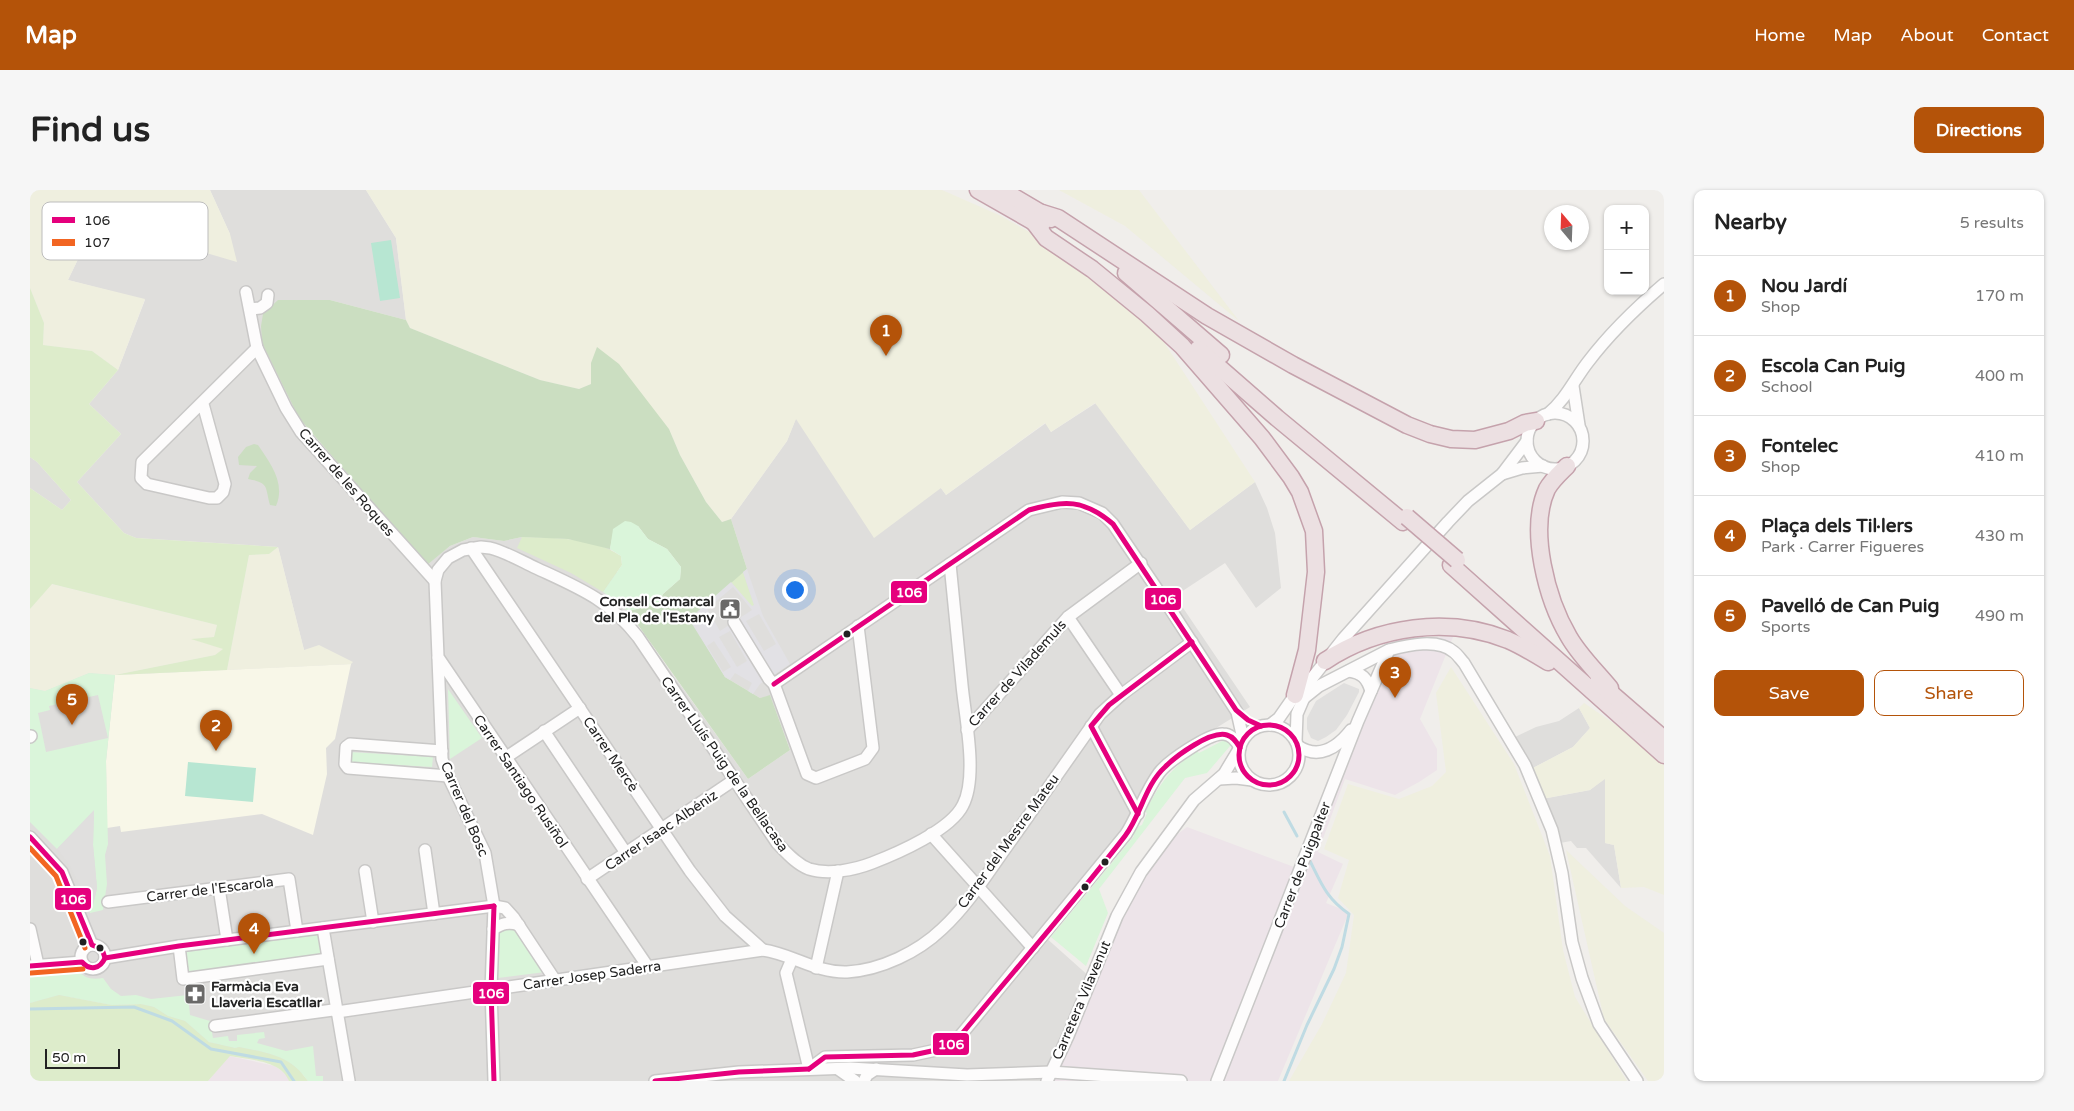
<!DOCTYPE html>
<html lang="en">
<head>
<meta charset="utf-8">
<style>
	:root { --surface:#fff; --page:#f6f6f6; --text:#222; --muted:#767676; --line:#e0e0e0; --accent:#b45309 }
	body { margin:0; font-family:"Varela Round",sans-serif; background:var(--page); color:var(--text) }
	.controls { position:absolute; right:15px; top:15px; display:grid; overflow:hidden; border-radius:10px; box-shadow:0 1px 4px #0004 }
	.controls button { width:45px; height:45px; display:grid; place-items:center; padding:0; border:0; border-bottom:1px solid var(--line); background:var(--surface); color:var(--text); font:25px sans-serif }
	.compass { position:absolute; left:1514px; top:15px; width:45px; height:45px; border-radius:50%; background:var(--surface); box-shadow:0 1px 4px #0004; rotate:341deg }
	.scale { position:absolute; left:15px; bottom:12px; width:75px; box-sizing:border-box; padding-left:5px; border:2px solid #222; border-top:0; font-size:14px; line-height:18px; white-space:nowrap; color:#222; -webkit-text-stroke:4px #fff; paint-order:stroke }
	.you { position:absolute; left:764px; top:399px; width:18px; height:18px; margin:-12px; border:4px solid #fff; border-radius:50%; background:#1a73e8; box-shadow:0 0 0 8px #1a73e833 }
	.badge { display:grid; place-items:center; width:32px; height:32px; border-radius:50%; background:var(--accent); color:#fff; font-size:16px; font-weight:700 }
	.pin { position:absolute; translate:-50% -41px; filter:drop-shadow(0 1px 2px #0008) }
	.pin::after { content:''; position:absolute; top:26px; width:18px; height:15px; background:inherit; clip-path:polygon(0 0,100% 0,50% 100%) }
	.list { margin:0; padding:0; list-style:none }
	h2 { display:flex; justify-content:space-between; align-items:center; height:65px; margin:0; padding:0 20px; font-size:21px }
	h2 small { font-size:16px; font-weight:400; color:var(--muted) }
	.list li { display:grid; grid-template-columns:32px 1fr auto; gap:15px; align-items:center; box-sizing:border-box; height:80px; padding:0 20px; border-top:1px solid var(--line) }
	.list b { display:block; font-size:19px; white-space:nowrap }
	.list p { margin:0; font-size:16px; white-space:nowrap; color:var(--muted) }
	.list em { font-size:16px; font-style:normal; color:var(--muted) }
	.actions { display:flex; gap:10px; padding:15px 20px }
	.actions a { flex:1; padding:11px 0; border:1px solid var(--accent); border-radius:10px; text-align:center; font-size:18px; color:var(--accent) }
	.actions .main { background:var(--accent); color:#fff }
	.map { position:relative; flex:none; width:1634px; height:891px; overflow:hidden; border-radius:10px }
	header { display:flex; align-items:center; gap:30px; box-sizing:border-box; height:70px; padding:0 25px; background:var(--accent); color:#fff }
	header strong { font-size:24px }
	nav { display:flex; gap:28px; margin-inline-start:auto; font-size:18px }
	.intro { display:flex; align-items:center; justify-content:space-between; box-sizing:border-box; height:120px; padding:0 30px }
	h1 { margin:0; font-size:35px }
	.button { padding:12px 22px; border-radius:10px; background:var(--accent); color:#fff; font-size:18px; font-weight:700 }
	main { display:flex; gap:30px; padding:0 30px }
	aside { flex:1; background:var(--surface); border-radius:10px; box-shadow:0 1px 4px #0004 }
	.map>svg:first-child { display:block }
	.residential { fill:#dfdedc }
	.industrial { fill:#ede4e9 }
	.education { fill:#f8f7e8 }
	.farmland { fill:#efefdf }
	.grass { fill:#ddeccb }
	.forest { fill:#cbdec1 }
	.park { fill:#daf5da; fill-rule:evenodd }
	.pitch { fill:#b7e6d2 }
	.parking { fill:#e0dfde }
	.plaza { fill:#e2e1e5; fill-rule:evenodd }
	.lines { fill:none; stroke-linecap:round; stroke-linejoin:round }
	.stream { stroke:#bfdbe3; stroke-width:3 }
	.minor-casing { stroke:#c9c8c7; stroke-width:14 }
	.highway-casing { stroke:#c5a2ac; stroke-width:19 }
	.minor { stroke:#fdfcfc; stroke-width:11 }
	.highway { stroke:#ece0e2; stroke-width:16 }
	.highway-bridge-casing { stroke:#c5a2ac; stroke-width:19; stroke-linecap:butt }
	.highway-bridge { stroke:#ece0e2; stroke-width:16 }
	.bus-1-casing { stroke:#fff; stroke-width:9 }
	.bus-2-casing { stroke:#fff; stroke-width:9 }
	.bus-1 { stroke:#e5007d; stroke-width:5 }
	.bus-2 { stroke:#f26522; stroke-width:5 }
	.bus-dot { fill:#222; stroke:#fff; stroke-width:2 }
	.labels { text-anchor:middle; stroke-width:4.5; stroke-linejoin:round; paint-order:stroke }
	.street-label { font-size:14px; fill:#222; stroke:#fff }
	.poi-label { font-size:14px; font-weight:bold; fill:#222; stroke:#fff; text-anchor:end }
	.key { fill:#fff; stroke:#bdbdbd; stroke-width:1 }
	.key-label { font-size:14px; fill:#222 }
	.line-badge { stroke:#fff; stroke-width:2 }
	.badge-label { font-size:14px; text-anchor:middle; font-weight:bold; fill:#fff }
</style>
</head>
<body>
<header>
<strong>Map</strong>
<nav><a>Home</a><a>Map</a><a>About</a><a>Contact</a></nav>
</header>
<div class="intro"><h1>Find us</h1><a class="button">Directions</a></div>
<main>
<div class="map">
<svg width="1634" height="891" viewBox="0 0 1634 891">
	<rect width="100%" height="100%" fill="#f0eeeb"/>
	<g class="residential">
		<polygon points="180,0 336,0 366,48 376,130 300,110 269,228 397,374 420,356 443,347 474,351 492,347 580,358 598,422 718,589 760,560 740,506 730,508 695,487 659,429 717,379 701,329 757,251 766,228 911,298 916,305 1016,233 1021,242 1066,213 1160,340 1225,292 1237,318 1245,343 1251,398 1226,418 1195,373 1145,406 1220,517 1141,566 1102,626 1014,746 1061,788 1018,891 278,891 273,884 179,852 111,814 82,815 38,807 0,813 0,498 15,501 59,483 85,485 321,474 274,460 248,357 106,348 94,343 47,292 91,244 59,214 88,180 115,110 38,90 64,36 125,48 200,44"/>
		<polygon points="0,267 7,272 41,310 32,320 0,298"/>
		<polygon points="1549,518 1560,538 1543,557 1501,579 1485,547 1506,537 1529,531"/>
		<polygon points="1575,588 1575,653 1584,655 1591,698 1556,658 1547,658 1541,651 1530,653 1512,609 1560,600"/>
	</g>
	<g class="industrial">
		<polygon points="1386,447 1423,447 1390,529 1407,559 1407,580 1389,592 1365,605 1315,589 1288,662 1313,674 1296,713 1319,722 1248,891 1018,891 1073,758 1125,661 1157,637 1264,677 1356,452"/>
		<polygon points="199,866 245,876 257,885 259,891 178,891"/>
	</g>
	<polygon class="education" points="321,474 305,549 296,558 297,584 283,645 232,624 91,642 90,636 77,638 76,571 85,485"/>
	<g class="farmland">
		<polygon points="0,0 180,0 200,44 207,72 125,48 64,36 38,90 115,109 88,180 62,161 13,155 14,133 0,98"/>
		<polygon points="336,0 912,0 969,25 1010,48 1071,90 1128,143 1225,292 1160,340 1065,213 1021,242 1015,233 916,305 911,298 844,348 766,229 757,251 701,329 692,332 676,312 650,265 639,239 615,210 561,173 561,194 549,199 510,190 380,138 376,130 366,48"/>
		<polygon points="1029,0 1109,0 1209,131 1095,36"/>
		<polygon points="248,357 274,460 289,455 323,472 321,474 197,480 219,365 239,364"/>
		<polygon points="21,394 187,435 184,447 163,449 194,459 185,465 85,485 59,483 15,501 0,498 0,419"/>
		<polygon points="1421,477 1484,574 1520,666 1533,760 1545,807 1597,891 1259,891 1292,834 1316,783 1324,725 1308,708 1319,670 1294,659 1318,594 1369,609 1402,596 1416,582 1406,503"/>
		<polygon points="1554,513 1592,539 1634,575 1634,705 1614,697 1591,698 1584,655 1575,653 1575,589 1560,600 1512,609 1501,579 1543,557 1560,538 1549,518"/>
		<polygon points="1536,660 1595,716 1634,743 1634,891 1618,891 1574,829"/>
	</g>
	<g class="grass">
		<polygon points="0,98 14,133 13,155 62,161 88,180 59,214 91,244 47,292 94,343 106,348 248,357 239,364 219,365 197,480 85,485 185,465 193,459 161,449 184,447 187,435 22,394 0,419 0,298 32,320 41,310 7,272 0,267"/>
		<path d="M492 347C524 348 563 347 591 366L592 375 573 402 541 383 487 358Z"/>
		<polygon points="713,382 724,415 722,417 701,392"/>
		<path d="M29 805 82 815 111 814 124 817 138 826 155 831 179 852 205 858 209 857C238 863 260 865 278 891H259C251 870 219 870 200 866L178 891H0V813Z"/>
	</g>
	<g class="forest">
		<polygon points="248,110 300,110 376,130 380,138 510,190 549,199 561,194 561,173 567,157 589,174 639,239 650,265 676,312 692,332 701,329 717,379 660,429 695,487 730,508 740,505 760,560 718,589 598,421 628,414 633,404 650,389 651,377 637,359 618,349 608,336 584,339 580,359 538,349 492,347 474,351 443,347 420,356 397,375 269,228 232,153 231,136 233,124"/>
		<path d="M224 254 228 255C240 273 256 293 246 316L240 315C235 296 239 293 218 289L220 283 227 276 209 275 208 267 216 257Z"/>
	</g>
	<g class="park">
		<polygon points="595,331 601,332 608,336 618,349 637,359 651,377 650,389 633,404 628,414 598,421 573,402 592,375 591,366 580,359 583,339"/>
		<path d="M59 483 85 485 76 571 78 654 75 665 77 694 73 720 60 723 58 717 63 715 67 698 63 655 64 621 27 659 0 632V498L15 501ZM68 505 78 548 16 562 8 523 20 520 19 516Z"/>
		<polygon points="418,499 452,548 420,569 420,568"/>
		<path d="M1200 547V556L1177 583 1155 588 1069 699 1078 723 1056 776 1021 747 1104 646 1102 644 1107 637 1112 635 1117 623 1115 622C1131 592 1139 580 1167 561L1169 563Z"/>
		<polygon points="319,562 403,567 402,577 319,572"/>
		<polygon points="473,738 486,739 515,782 468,788 470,742"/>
		<polygon points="288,745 291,766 159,784 156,762"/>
		<path d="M46 779C54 788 61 790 73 788L81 799 91 806 106 805 121 809 158 805 160 825 180 831 183 848 198 846 199 851H207V845L234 842 235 848 229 849 227 853 256 861 283 856 286 886H293V891H278C260 865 238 863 209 857L205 858 179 852 155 831 138 826 124 817 111 814 82 815 29 805 0 813V784Z"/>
	</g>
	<g class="pitch">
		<polygon points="361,50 370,108 350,111 341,53"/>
		<polygon points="158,572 226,578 223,612 155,606"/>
	</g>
	<g class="parking">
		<polygon points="1314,493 1329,499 1329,502 1317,525 1306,540 1296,547 1288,551 1281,548 1277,539 1277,528 1286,511"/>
		<polygon points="64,620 63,655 67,698 63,715 58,717 52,699 38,673 27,659"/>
	</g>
	<path class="plaza" d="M717 379 733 426 760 474 730 494 723 504 718 501 722 493 705 483 700 490 695 487 659 429 701 392 722 416 724 415 713 382ZM703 397 722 420 690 441 677 419ZM729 424 746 454 734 461 716 431ZM700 441 717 471 707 477 689 447ZM684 451 701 477 693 482 677 456Z"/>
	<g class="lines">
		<g class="stream">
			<polyline points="1254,622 1267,646"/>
			<polyline points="0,819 104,817 142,831 181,859 251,872 264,891"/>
			<path d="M1254 891 1277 835 1304 779 1312 757 1319 724C1296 708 1291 693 1279 669"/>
		</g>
		<g class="minor-casing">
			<g id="minor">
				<polyline points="216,102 227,158"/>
				<polyline points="220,119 230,118 237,113 238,105"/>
				<polyline points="1543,196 1549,235"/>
				<polyline points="173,214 195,294 193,302 187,308 179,308 117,294 111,288 112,272 227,158 256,218 271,242 405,391"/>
				<circle cx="1525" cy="251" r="28"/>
				<path d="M1518 224C1536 209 1544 190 1558 172 1580 143 1607 117 1634 94"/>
				<polyline points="1472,284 1492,278 1513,276"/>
				<polyline points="441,358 660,681 695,726 733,760"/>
				<polyline points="1038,427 1091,505"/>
				<polyline points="704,432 739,489 744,494 777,584 786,588 835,569 843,558 828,436"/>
				<polyline points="408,468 412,569 418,586 455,663 464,716 461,800 464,891"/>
				<path d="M1319 481C1332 483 1337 488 1341 501"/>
				<polyline points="744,494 999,320 1032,312 1049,313 1072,323 1083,334 1137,414 1207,522 1213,549"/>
				<path d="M1274 508 1289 496 1359 460C1378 455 1408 448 1424 462 1428 465 1431 470 1434 473L1495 575 1522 640 1532 683 1542 752 1552 788 1569 834 1607 891"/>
				<polyline points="1240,535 1249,528 1265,505 1279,492 1313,449 1418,332 1438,311 1472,284 1497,251"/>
				<circle cx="1239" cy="565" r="30"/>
				<polyline points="1061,536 1108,624"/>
				<polyline points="937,540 1038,427 1111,373"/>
				<polyline points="514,541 596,663"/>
				<polyline points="0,547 1,546"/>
				<polyline points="1266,551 1267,524 1276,503"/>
				<path d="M1268 556C1289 570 1307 558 1321 540"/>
				<polyline points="412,561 320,554 316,557 315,574 318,578 418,586"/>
				<polyline points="475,568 550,518"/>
				<polyline points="1189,589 1206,588 1222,590"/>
				<polyline points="901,644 1003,758"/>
				<polyline points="0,647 32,682 62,755"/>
				<polyline points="395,660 404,724"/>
				<polyline points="335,681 343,732"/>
				<polyline points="557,689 704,590"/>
				<polyline points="189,698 197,750"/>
				<polyline points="78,712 259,689 267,741"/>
				<polyline points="293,738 319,891"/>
				<polyline points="0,739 8,775"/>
				<path d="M463 739C472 734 478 731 489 735"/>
				<circle cx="63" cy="767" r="12"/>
				<polyline points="149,756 153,789 298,769"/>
				<polyline points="75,768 149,756 464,716 475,718 484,728 525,790"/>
				<polyline points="762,769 756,783 779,879"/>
				<polyline points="0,776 52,772"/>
				<path d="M618 777 408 467 405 391 408 380 418 368 433 360 451 357 460 358C476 362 491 371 506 378 549 398 578 409 608 447L747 653C756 662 766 674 779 679 798 685 824 680 842 673 868 663 921 640 933 615 948 586 935 527 932 495 928 455 924 415 920 374"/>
				<polyline points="786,778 808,681"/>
				<path d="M185 836 303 820 307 822 733 760C762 764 786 783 817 782 851 780 888 762 912 739 939 714 959 681 980 652 1010 609 1040 566 1070 524L1091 505 1162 452"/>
				<path d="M779 879 795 867 883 865 911 859 926 851 1096 644C1108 625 1115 602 1129 583 1137 572 1179 543 1193 544 1201 544 1206 550 1210 558"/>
				<polyline points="808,879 825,891"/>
				<polyline points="625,891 709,882 820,878 937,885 1021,882 1151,891"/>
				<polyline points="834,891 837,885 846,879"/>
				<polyline points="1017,891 1038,846 1087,726 1111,682 1164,610 1194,584 1209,559"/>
				<polyline points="1187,891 1328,531 1359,460"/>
			</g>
		</g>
		<g class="highway-casing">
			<g id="highway">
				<polyline points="948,0 1011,36"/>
				<polyline points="972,0 1021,29"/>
				<polyline points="1012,23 1028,28 1177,126 1263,175 1377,235 1400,244 1421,249 1445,250 1479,241 1495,233 1506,231"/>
				<polyline points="1003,31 1016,48 1062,79 1117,124 1152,156 1232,248 1261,287 1270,302 1284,341 1286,382 1277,460 1265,505"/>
				<polyline points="1096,83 1191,165"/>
				<polyline points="1168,159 1247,228 1373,332"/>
				<path d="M1537 276C1530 283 1522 290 1517 299 1498 340 1517 410 1539 447 1550 466 1566 481 1580 498"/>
				<polyline points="1421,375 1634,565"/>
				<path d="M1295 471C1348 436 1418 426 1478 450 1492 456 1505 464 1518 472"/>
				<polyline points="1568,492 1634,549"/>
			</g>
		</g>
		<use href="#minor" class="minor"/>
		<use href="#highway" class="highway"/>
		<g class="highway-bridge-casing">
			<polyline id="highway-bridge" points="1377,327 1427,370"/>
		</g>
		<use href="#highway-bridge" class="highway-bridge"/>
		<g class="bus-1-casing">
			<g id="bus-1">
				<path d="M744 494 999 320C1034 310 1054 309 1083 334L1206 520 1218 530 1231 536"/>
				<circle cx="1239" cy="565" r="30"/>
				<polyline points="1108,624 1061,536 1079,515 1162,452"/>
				<path d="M0 647 32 682 62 755 72 759 75 768C70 779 60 781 52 772L0 776"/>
				<polyline points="464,716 461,800 464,891"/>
				<polyline points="75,768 149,756 464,716"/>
				<path d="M779 879 795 867 883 865 911 859 926 851C982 783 1041 716 1095 646 1111 625 1115 595 1135 577 1146 566 1181 540 1197 545 1204 547 1207 553 1210 558"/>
				<polyline points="625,891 709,882 779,879"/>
			</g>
		</g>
		<g class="bus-2-casing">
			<g id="bus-2">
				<polyline points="0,658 26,686 55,758"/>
				<polyline points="1,783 53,779"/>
			</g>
		</g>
		<use href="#bus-1" class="bus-1"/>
		<use href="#bus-2" class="bus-2"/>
	</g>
	<defs>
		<g id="civic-square" transform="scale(1.125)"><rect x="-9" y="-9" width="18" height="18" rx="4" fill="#6a6968" stroke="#fff"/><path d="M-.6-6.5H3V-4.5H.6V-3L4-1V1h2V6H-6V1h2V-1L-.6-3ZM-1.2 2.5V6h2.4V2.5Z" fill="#fff"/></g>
		<g id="pharmacy-square" transform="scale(1.125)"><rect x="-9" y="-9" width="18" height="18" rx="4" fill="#6a6968" stroke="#fff"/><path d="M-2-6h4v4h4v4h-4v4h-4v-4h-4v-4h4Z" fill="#fff"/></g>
	</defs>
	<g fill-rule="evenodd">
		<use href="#civic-square" x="700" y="419"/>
		<use href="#pharmacy-square" x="165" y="804"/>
	</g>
	<g class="bus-dot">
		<circle cx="817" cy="444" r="4.5"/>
		<circle cx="1075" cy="672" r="4.5"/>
		<circle cx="1055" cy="697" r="4.5"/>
		<circle cx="53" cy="752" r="4.5"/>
		<circle cx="70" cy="758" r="4.5"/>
	</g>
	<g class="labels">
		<g class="street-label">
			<text transform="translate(317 292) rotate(49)" y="5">Carrer de les Roques</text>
			<text transform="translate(987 483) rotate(-48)" y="5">Carrer de Vilademuls</text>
			<text transform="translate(581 564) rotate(56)" y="5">Carrer Mercè</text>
			<text transform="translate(695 574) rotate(55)" y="5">Carrer Lluís Puig de la Bellacasa</text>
			<text transform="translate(491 591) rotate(56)" y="5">Carrer Santiago Rusiñol</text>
			<text transform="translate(435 619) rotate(67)" y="5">Carrer del Bosc</text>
			<text transform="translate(631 640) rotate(-34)" y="5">Carrer Isaac Albéniz</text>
			<text transform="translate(978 651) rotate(-54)" y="5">Carrer del Mestre Mateu</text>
			<text transform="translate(1272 675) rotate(-69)" y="5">Carrer de Puigpalter</text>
			<text transform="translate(180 699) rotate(-7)" y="5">Carrer de l'Escarola</text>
			<text transform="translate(562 785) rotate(-8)" y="5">Carrer Josep Saderra</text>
			<text transform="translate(1051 810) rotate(-67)" y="5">Carretera Vilavenut</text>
		</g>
		<g class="poi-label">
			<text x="684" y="416">Consell Comarcal<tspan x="684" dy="16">del Pla de l'Estany</tspan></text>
			<text x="181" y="801" text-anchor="start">Farmàcia Eva<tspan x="181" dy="16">Llaveria Escatllar</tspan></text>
		</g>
	</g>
	<rect x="12" y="12" width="166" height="58" rx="8" class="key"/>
	<rect x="22" y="27" width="23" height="6" fill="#e5007d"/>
	<rect x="22" y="49" width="23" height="7" fill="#f26522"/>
	<g class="key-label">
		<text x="54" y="35">106</text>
		<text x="54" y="57">107</text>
	</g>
	<g class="line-badge">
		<rect x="860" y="390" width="38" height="24" rx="5" fill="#e5007d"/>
		<rect x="1114" y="397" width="38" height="24" rx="5" fill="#e5007d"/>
		<rect x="24" y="697" width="38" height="24" rx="5" fill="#e5007d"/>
		<rect x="442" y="791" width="38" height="24" rx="5" fill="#e5007d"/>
		<rect x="902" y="842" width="38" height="24" rx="5" fill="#e5007d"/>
	</g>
	<g class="badge-label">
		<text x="879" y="407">106</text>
		<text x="1133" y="414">106</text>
		<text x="43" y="714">106</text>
		<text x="461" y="808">106</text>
		<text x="921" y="859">106</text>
	</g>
</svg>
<div class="controls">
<button>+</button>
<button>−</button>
</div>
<svg class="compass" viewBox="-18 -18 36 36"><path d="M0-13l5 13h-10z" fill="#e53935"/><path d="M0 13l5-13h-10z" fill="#767676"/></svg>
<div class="scale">50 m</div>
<div class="you"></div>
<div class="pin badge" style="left:856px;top:166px">1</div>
<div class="pin badge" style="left:186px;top:561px">2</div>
<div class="pin badge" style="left:1365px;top:508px">3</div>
<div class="pin badge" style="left:224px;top:764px">4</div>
<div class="pin badge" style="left:42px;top:535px">5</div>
</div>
<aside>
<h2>Nearby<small>5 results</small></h2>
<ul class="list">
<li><span class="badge">1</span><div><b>Nou Jardí</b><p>Shop</p></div><em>170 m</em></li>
<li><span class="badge">2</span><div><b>Escola Can Puig</b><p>School</p></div><em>400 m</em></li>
<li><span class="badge">3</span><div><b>Fontelec</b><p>Shop</p></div><em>410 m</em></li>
<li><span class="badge">4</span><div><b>Plaça dels Til·lers</b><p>Park · Carrer Figueres</p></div><em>430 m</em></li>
<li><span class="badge">5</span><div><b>Pavelló de Can Puig</b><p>Sports</p></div><em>490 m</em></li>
</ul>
<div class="actions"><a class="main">Save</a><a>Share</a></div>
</aside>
</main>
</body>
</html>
